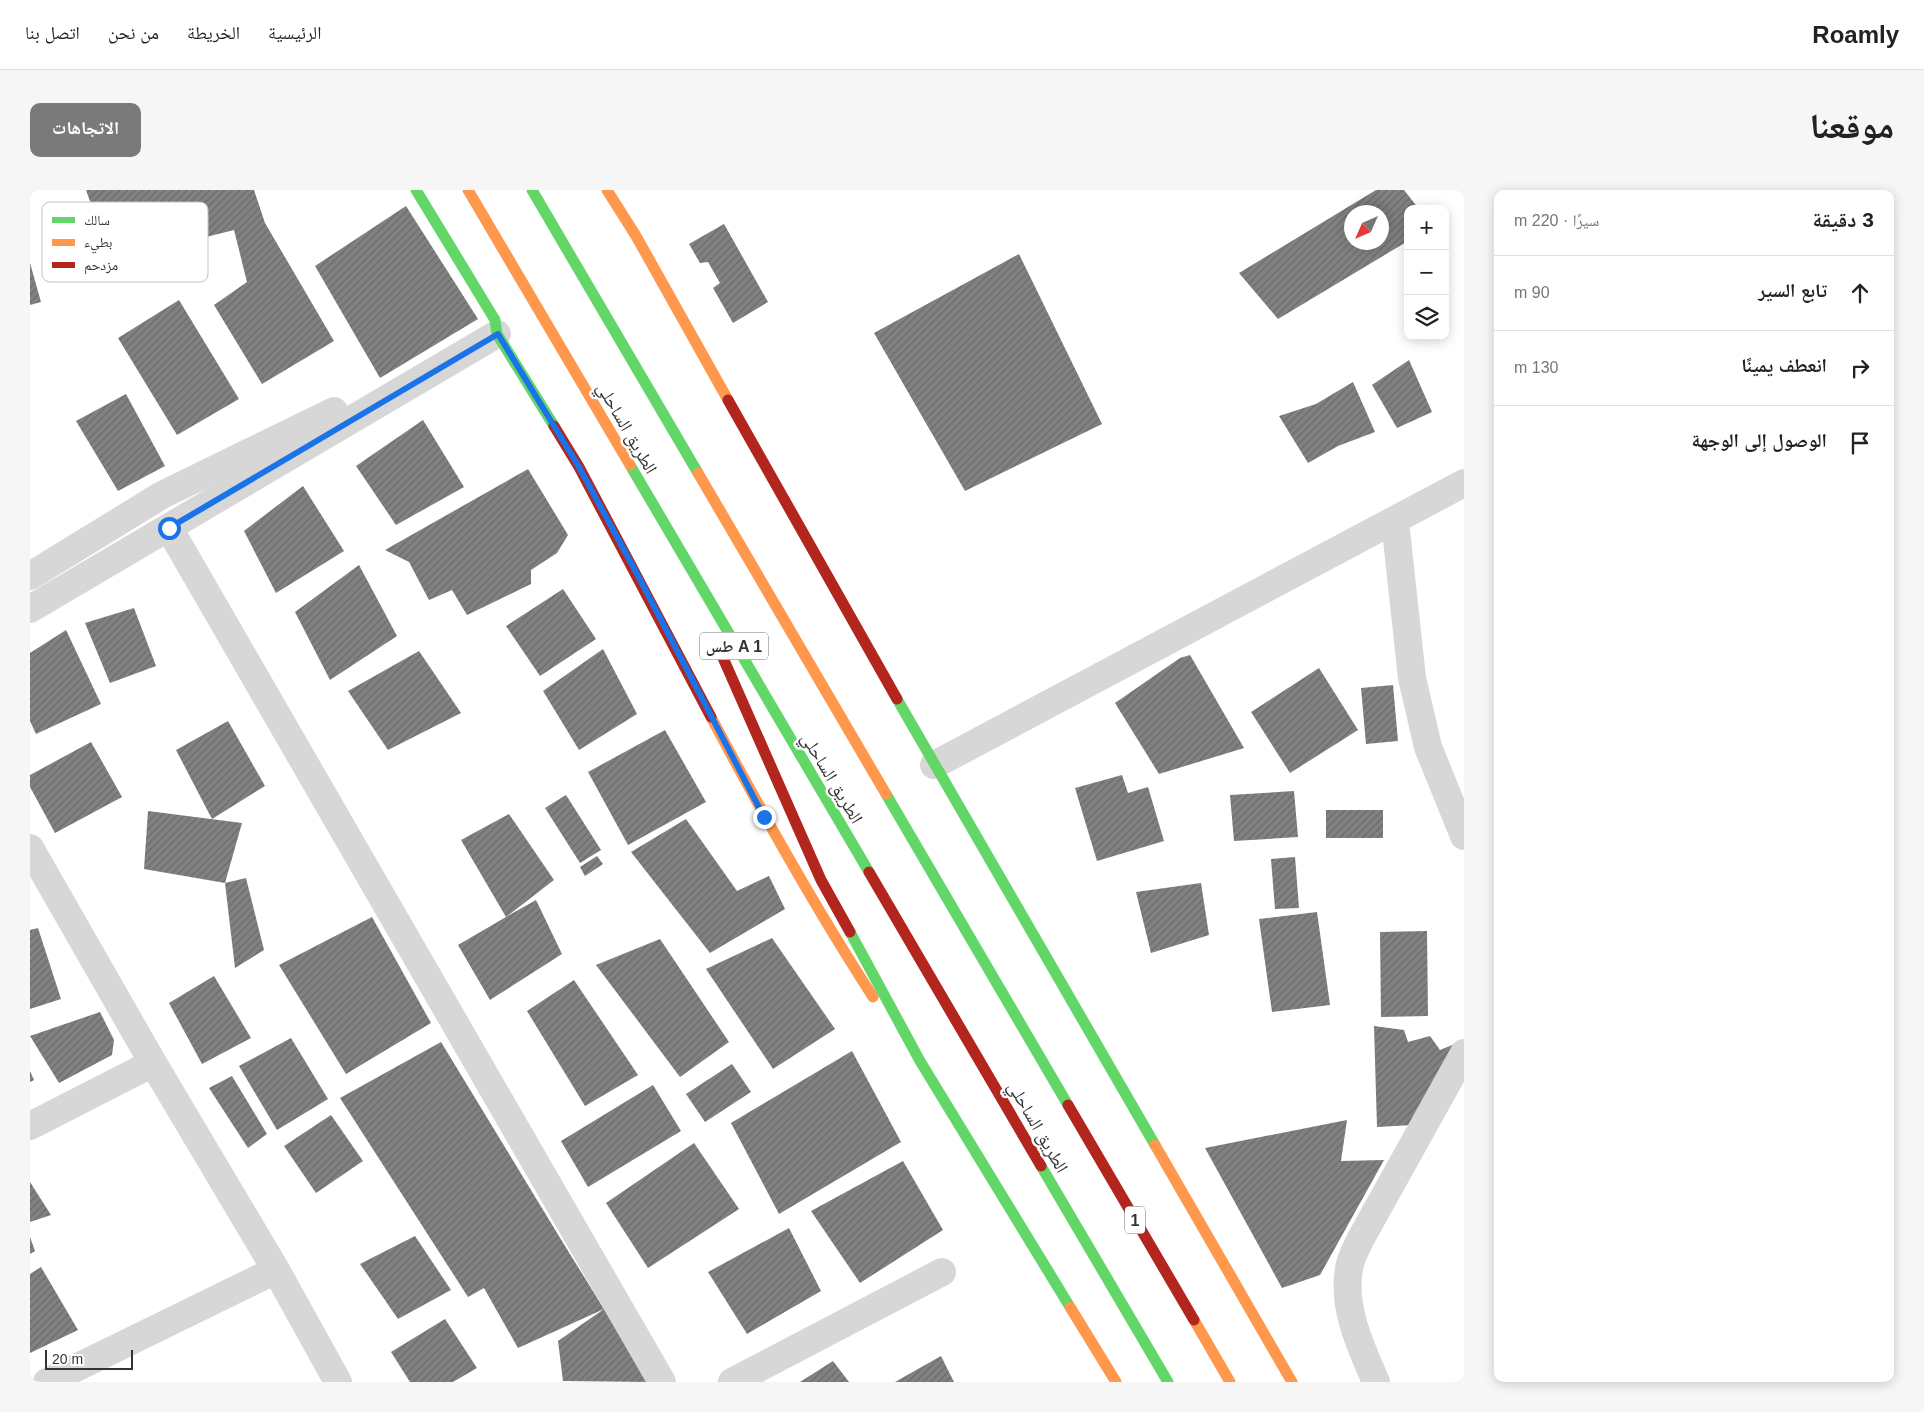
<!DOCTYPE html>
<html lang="ar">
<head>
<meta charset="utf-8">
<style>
	:root { --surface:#fff; --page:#f6f6f6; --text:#222; --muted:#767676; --line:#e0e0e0; --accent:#7a7a7a }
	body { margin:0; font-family:Arial,"Noto Naskh Arabic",sans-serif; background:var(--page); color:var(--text); direction:rtl }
	.controls { position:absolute; right:15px; top:15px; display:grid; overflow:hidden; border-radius:10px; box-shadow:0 2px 12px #0003 }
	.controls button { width:45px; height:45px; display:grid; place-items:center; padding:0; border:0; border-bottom:1px solid var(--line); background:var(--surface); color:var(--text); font:25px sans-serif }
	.compass { position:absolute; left:1314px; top:15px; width:45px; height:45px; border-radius:50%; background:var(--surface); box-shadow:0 2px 12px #0003; rotate:225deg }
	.scale { position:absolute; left:15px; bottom:12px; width:88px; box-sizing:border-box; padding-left:5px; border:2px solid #333; border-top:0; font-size:14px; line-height:18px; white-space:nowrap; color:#333; -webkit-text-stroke:4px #fff; paint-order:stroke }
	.stop { position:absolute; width:15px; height:15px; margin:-11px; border:4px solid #1a73e8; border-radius:50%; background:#fff }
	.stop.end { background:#1a73e8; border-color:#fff; box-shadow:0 1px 5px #0008 }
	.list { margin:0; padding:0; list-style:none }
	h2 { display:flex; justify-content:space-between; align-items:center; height:65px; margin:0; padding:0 20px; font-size:21px }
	h2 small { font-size:16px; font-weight:400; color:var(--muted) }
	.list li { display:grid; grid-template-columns:32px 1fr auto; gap:15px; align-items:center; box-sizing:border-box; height:75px; padding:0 20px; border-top:1px solid var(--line) }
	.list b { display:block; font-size:19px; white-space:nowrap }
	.list em { font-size:16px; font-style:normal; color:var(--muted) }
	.icon { flex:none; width:28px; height:28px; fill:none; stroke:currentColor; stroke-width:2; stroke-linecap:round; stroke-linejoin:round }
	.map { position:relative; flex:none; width:1434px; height:1192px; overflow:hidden; direction:ltr; border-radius:10px }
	header { display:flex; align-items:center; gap:30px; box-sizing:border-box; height:70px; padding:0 25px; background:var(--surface); border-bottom:1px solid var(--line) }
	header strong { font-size:24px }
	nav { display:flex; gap:28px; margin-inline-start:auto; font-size:18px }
	.intro { display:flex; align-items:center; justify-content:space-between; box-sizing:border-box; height:120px; padding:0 30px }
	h1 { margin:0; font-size:35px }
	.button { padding:12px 22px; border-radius:10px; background:var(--accent); color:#fff; font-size:18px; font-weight:700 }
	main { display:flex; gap:30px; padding:0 30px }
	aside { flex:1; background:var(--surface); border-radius:10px; box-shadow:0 2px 12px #0003 }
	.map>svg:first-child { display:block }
	.building { fill:url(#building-hatch); fill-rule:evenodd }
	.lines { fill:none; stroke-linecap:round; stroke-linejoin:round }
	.street { stroke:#d7d7d7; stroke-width:28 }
	.fast { stroke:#63d668; stroke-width:11 }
	.slow { stroke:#ff974d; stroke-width:11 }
	.jam { stroke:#b3261e; stroke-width:11 }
	.route { stroke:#1a73e8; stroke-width:6 }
	.labels { text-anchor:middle; stroke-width:5; stroke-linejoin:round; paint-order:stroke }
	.shield { fill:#fff; stroke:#707070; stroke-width:1 }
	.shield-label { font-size:16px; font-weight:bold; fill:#333 }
	.street-label { font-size:18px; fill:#333; stroke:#fff }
	.key { fill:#fff; stroke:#c2c2c2; stroke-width:1 }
	.key-label { font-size:14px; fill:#333 }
</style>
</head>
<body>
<header>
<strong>Roamly</strong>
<nav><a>الرئيسية</a><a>الخريطة</a><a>من نحن</a><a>اتصل بنا</a></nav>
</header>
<div class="intro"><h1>موقعنا</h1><a class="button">الاتجاهات</a></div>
<main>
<aside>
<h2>3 دقيقة<small>سيرًا · 220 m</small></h2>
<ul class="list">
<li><svg class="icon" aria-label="ahead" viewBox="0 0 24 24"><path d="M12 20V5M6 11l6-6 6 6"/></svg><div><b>تابع السير</b></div><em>90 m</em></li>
<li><svg class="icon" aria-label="right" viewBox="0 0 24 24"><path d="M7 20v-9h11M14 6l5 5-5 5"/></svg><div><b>انعطف يمينًا</b></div><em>130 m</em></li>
<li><svg class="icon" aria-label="arrive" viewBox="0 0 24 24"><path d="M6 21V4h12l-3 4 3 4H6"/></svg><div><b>الوصول إلى الوجهة</b></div></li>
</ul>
</aside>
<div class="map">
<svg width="1434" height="1192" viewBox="0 0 1434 1192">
	<defs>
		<pattern id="building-hatch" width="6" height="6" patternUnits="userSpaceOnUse" patternTransform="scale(1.25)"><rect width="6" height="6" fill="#818181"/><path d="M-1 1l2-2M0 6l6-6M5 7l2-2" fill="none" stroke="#6a6a6a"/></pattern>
	</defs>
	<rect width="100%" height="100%" fill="#fff"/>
	<g class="building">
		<polygon points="56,0 224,0 235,33 304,151 232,194 184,115 217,92 204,40 81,71"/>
		<path d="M1346 0H1374L1389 19H1378V51L1248 129 1209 83ZM1322 22H1352V52H1322Z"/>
		<polygon points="376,16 448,129 350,188 285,76"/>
		<polygon points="694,34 738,112 703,133 683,98 690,93 678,72 670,73 659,54"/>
		<polygon points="989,64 1072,234 935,301 844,143"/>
		<polygon points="0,73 11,112 0,115"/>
		<polygon points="149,110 209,209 147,245 88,148"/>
		<polygon points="1379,170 1402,222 1367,238 1342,195"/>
		<polygon points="1323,192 1345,242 1308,256 1278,273 1249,226 1286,214"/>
		<polygon points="96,204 135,276 88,301 46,231"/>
		<polygon points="393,230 434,297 366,335 326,276"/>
		<polygon points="498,279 538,345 527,363 501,380 501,394 437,425 422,400 399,410 379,372 355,360"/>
		<polygon points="273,296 314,361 246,403 214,341"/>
		<polygon points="329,375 367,446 300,490 265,422"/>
		<polygon points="533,399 566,449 510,486 476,436"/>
		<polygon points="104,418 126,476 80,493 55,433"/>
		<polygon points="36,440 71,514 6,544 0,531 0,463"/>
		<polygon points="573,459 607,524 549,560 513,501"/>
		<polygon points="389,461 431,523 358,560 318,501"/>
		<polygon points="1160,465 1214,558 1129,584 1085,513 1150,468"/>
		<polygon points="1289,478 1328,540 1260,583 1221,522"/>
		<polygon points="1363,495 1368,551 1336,554 1331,498"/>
		<polygon points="198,531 235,596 182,629 146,560"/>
		<polygon points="635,540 676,612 598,655 558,582"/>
		<polygon points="61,552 92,607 25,643 0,597 0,585"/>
		<polygon points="1092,585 1098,603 1118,597 1134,651 1067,671 1045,598"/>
		<polygon points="1264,601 1268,647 1204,651 1200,605"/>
		<polygon points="536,605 571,660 550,673 515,618"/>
		<rect x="1296" y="620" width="57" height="28"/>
		<polygon points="118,621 212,633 195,693 114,679"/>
		<polygon points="479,624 524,690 476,727 506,710 532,764 460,810 428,755 476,727 431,650"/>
		<polygon points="656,629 707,701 739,686 755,719 680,763 601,662"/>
		<polygon points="567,666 573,674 555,686 550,677"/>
		<polygon points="1265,667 1269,718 1245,719 1241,669"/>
		<polygon points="216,688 234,760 205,778 195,693"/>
		<polygon points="1171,693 1179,745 1121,763 1106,702"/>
		<polygon points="1287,722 1300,815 1242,822 1229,729"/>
		<polygon points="342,727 401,833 316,884 249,775"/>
		<polygon points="8,738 31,809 0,819 0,740"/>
		<polygon points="1397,741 1398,826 1351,827 1350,742"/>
		<polygon points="742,748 805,839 743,879 676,779"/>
		<polygon points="630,749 699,852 650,887 566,775"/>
		<polygon points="184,786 221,848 172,874 139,813"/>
		<polygon points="544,790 608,885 555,916 497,821"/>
		<polygon points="70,822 84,850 82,865 29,893 0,846"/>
		<polygon points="1344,836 1374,840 1378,852 1400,846 1410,860 1432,851 1383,935 1347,937"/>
		<polygon points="261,848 298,909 247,940 209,876"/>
		<polygon points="411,852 535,1056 574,1119 619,1192 533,1191 528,1151 574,1119 488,1158 454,1098 438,1107 310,908"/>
		<polygon points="822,861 871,952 749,1024 701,933"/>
		<polygon points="702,874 721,902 675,932 656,904"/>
		<polygon points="0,881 4,890 0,892"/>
		<polygon points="202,886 237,944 218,958 179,898"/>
		<polygon points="623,895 651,941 558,997 531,951"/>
		<polygon points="301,925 333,971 286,1003 254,956"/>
		<polygon points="1317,930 1311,971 1354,970 1290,1085 1252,1098 1175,958"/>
		<polygon points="664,953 709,1019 618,1078 576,1013"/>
		<polygon points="873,971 913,1040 830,1093 781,1021"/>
		<polygon points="0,992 21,1025 0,1032"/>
		<polygon points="759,1038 791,1101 717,1144 678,1082"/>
		<polygon points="385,1046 421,1100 368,1129 330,1074"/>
		<polygon points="0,1047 5,1061 0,1064"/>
		<polygon points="11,1077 48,1140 0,1163 0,1084"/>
		<polygon points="415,1129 447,1178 423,1192 380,1192 361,1162"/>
		<polygon points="911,1166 924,1192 865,1192"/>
		<polygon points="803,1171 819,1192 770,1192"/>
	</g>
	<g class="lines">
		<g class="street">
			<polyline points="1365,331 1382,488 1398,557 1434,646"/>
			<polyline points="139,338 632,1192"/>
			<polyline points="0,386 132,305 304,221"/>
			<polyline points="0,419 467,144"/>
			<polyline points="904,575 1434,293"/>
			<polyline points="0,658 123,873 246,1080 308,1192"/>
			<polyline points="0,936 123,873"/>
			<polyline points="17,1192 246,1080"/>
			<polyline points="702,1192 912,1082"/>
			<path d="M1346 1192C1331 1157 1312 1118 1319 1079 1320 1069 1326 1059 1330 1050L1434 863"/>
		</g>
		<g class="fast">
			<polyline points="386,0 465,130 467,144 524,236"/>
			<polyline points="502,0 668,283"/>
			<polyline points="600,275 839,682"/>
			<polyline points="867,509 1125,955"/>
			<polyline points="856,604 1038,915"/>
			<polyline points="820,742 890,871 1040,1117"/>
			<polyline points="1011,976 1138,1192"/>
		</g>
		<g class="slow">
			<polyline points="438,0 600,275"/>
			<polyline points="577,0 606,46 698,210"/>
			<polyline points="668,283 856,604"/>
			<path d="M681 527C732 623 784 716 843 807"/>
			<polyline points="1125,955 1262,1192"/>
			<polyline points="1040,1117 1086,1192"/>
			<polyline points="1164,1130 1200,1192"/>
		</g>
		<g class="jam">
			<polyline points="698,210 867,509"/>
			<polyline points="524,236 549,277 681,527"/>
			<polyline points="690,461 791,690 820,742"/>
			<polyline points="839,682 1011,976"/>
			<polyline points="1038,915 1164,1130"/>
		</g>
	</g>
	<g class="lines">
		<polyline class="route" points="139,338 468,144 549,277 606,382 734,627"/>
	</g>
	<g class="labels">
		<g class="shield">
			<rect x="670" y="442.5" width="68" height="27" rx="4"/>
			<rect x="1095" y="1016.5" width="20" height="27" rx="4"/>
		</g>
		<g class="shield-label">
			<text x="704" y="462">طس A 1</text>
			<text x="1105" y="1036">1</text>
		</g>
		<g class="street-label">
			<text transform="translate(597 238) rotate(60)" y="6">الطريق الساحلي</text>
			<text transform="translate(802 588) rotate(59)" y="6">الطريق الساحلي</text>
			<text transform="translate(1008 937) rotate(60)" y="6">الطريق الساحلي</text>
		</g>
	</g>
	<rect x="12" y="12" width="166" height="80" rx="8" class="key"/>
	<rect x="22" y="27" width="23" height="6" fill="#63d668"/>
	<rect x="22" y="49" width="23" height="7" fill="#ff974d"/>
	<rect x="22" y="72" width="23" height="6" fill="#b3261e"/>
	<g class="key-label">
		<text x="54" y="35">سالك</text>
		<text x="54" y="57">بطيء</text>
		<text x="54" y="80">مزدحم</text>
	</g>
</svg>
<div class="controls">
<button>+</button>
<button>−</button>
<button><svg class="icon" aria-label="layers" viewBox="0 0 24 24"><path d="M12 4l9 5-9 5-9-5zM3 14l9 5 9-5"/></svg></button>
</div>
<svg class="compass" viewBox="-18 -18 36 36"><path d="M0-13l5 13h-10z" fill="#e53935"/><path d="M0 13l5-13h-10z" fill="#767676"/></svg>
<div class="scale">20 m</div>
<div class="stop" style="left:139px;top:338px"></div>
<div class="stop end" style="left:734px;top:627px"></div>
</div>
</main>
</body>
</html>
